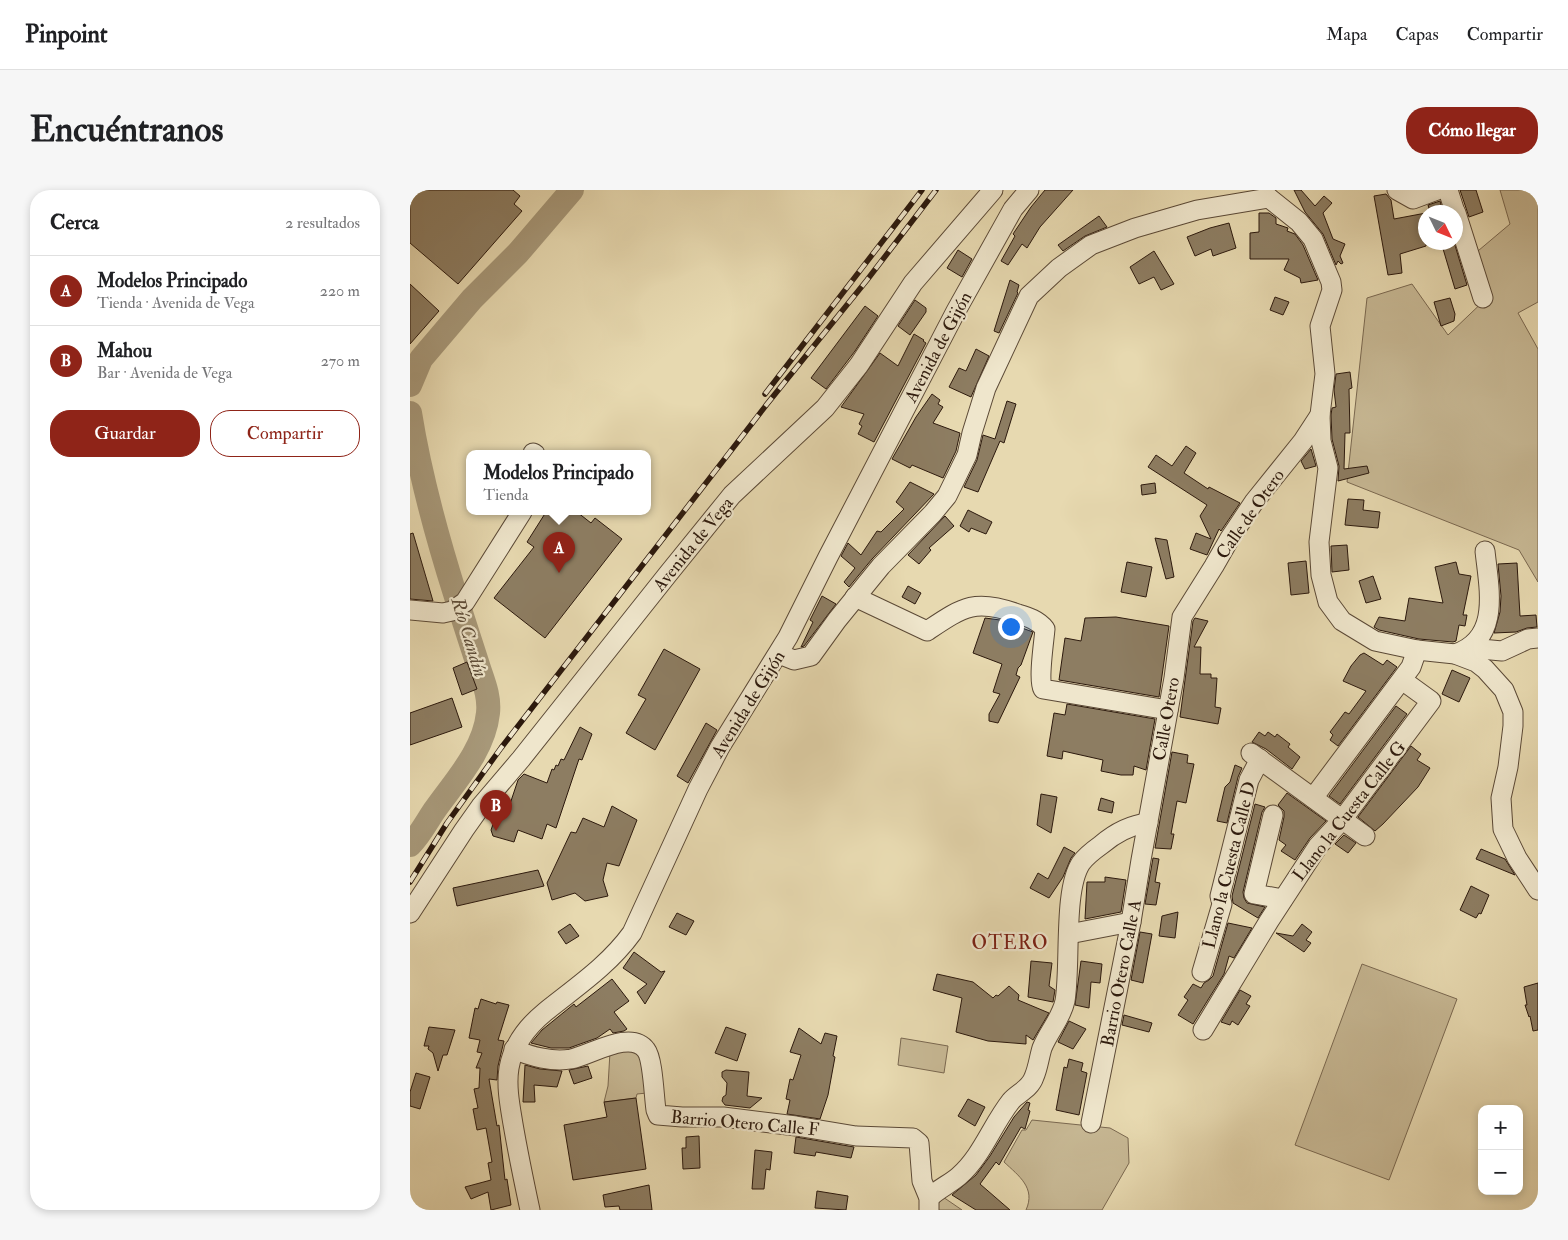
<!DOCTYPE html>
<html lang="es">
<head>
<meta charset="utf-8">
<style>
	:root { --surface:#fff; --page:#f6f6f6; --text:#202124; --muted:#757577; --line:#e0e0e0; --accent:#8f2418 }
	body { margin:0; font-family:"IM FELL Double Pica",serif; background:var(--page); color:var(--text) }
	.controls { position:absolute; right:15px; bottom:15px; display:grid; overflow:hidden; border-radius:10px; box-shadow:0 2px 8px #0003 }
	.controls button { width:45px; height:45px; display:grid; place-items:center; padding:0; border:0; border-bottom:1px solid var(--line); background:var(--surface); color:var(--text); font:25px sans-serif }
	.compass { position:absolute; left:1008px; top:15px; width:45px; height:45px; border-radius:50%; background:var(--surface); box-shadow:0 2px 8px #0003; rotate:133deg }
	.you { position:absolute; left:600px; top:436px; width:18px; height:18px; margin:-12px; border:4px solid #fff; border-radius:50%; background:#1a73e8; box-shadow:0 0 0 8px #1a73e833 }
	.badge { display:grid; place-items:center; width:32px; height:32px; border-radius:50%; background:var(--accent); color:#fff; font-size:16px; font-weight:700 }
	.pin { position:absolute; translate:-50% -41px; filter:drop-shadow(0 1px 2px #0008) }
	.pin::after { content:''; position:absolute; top:26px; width:18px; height:15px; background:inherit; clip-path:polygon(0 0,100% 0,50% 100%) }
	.popup { position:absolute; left:56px; top:260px; width:185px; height:65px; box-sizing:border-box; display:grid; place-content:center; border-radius:10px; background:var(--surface); filter:drop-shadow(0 1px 4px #0005); font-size:16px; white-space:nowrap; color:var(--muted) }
	.popup b { font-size:19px; color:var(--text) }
	.popup::after { content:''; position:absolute; left:50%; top:100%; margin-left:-10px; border:10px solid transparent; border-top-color:var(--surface) }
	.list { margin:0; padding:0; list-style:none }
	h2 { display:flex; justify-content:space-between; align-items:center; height:65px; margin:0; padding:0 20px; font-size:21px }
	h2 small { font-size:16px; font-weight:400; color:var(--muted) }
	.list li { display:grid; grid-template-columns:32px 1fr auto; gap:15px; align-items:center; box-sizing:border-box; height:70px; padding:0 20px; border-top:1px solid var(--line) }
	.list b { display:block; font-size:19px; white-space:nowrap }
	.list p { margin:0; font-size:16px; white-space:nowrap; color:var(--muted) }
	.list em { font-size:16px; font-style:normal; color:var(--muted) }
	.actions { display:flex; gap:10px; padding:15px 20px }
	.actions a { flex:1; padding:11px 0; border:1px solid var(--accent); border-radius:20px; text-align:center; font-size:18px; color:var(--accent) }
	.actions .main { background:var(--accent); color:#fff }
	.map { position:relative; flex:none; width:1128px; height:1020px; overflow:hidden; border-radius:20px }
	header { display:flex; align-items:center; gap:30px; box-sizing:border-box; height:70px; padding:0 25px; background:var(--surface); border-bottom:1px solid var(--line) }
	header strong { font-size:24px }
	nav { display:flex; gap:28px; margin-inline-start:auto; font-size:18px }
	.intro { display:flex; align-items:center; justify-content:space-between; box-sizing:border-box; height:120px; padding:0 30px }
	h1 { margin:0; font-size:35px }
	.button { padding:12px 22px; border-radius:20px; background:var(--accent); color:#fff; font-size:18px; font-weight:700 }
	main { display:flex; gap:30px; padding:0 30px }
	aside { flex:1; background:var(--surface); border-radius:20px; box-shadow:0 2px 8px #0003 }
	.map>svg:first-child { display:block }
	.green { fill:#c7b894; stroke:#7a6850 }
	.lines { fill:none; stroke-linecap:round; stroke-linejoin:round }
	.river { stroke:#a79879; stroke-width:24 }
	.building { fill:#8d7d62; stroke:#2c190d }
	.minor-casing { stroke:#5b4936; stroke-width:21 }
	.minor { stroke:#efe6cc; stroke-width:19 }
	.rail-casing { stroke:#2c190d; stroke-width:5.5 }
	.rail { stroke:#efe6cc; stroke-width:4; stroke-dasharray:11; stroke-linecap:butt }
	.labels { text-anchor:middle; stroke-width:4.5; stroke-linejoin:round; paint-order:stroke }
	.street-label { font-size:18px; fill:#2c190d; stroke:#efe6cc }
	.water-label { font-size:19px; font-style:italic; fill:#5d4c38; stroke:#efe6cc }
	.neighbourhood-label { font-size:19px; letter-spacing:1px; fill:#7a1f14; stroke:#efe6cc }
</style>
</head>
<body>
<header>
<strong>Pinpoint</strong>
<nav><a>Mapa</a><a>Capas</a><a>Compartir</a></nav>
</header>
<div class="intro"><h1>Encuéntranos</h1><a class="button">Cómo llegar</a></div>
<main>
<aside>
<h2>Cerca<small>2 resultados</small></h2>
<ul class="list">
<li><span class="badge">A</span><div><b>Modelos Principado</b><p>Tienda · Avenida de Vega</p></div><em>220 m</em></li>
<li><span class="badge">B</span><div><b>Mahou</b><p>Bar · Avenida de Vega</p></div><em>270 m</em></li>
</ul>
<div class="actions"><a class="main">Guardar</a><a>Compartir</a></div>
</aside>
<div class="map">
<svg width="1128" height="1020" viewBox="0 0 1128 1020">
	<rect width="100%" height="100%" fill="#e7d9b0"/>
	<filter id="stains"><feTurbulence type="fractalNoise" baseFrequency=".004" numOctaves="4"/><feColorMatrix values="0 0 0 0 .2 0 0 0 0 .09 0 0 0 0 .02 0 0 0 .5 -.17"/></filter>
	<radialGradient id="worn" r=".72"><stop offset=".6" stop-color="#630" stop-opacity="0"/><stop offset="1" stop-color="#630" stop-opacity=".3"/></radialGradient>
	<g class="green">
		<polygon points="1090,0 1128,0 1128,112 1108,123 1128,159 1128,392 1109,360 937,292 957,108 1002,94 1038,145 1080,105 1062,66 1100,34"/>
		<polygon points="952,774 1047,809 979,990 885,955"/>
		<polygon points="491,848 538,856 534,883 488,875"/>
		<polygon points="214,858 231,863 237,903 227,904 226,908 194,912 198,896 200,862"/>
		<path d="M622 930 700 938 718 948 719 973 692 1020H616C626 998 609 986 594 972L612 940H616Z"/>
		<polygon points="533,1007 552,1020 523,1020 523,1018"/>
	</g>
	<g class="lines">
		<g class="river">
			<polyline points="0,195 11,169 62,109 108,63 162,0"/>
			<path d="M0 223C10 286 27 347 46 407 53 428 60 450 67 472 72 489 80 504 78 523 74 561 45 591 24 621 16 633 10 645 0 655"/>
		</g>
	</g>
	<g class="building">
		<polygon points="0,0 103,0 110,6 104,14 112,21 48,94 0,53"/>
		<polygon points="635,0 663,0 630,37 617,58 612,54 598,75 591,71 605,46 603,44 621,17"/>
		<polygon points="884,0 891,0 905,16 914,6 922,13 913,23 923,49 935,54 930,66 933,73 931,74 928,71 926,75 913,44 895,22"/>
		<polygon points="1050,0 1066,0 1073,22 1059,27"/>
		<polygon points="976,4 981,10 984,29 1016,23 1016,56 990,64 992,83 978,85 964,6"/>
		<polygon points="1030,11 1033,22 1020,22 1018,15"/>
		<polygon points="849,23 859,23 866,28 866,34 878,38 877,41 885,44 893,55 908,90 891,93 890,88 874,80 879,69 840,69 840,43 849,42"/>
		<polygon points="689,26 697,37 675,46 653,61 648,55"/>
		<polygon points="819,33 826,58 803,66 801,59 785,66 777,47 800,38"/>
		<polygon points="1031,52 1044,52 1057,95 1045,99"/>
		<polygon points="548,60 562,69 552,87 537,78"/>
		<polygon points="744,61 764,94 751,100 744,87 729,94 720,77"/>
		<polygon points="600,90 609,95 607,102 608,103 589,143 584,141"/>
		<polygon points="0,94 29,121 0,154"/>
		<polygon points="865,107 879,112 873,125 860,120"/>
		<polygon points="1040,108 1045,124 1044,131 1031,136 1024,112"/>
		<polygon points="505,110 516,118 516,122 500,145 488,136"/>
		<polygon points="455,116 468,126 445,161 416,199 401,188"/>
		<polygon points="504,144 514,150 513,151 516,153 464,252 448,244 452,236 449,234 454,224 431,217 470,163 488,176"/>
		<polygon points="566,159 579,166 561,207 539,197 549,178 556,181"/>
		<polygon points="940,182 942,198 939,199 940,243 935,243 934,279 957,276 959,283 928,291 929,276 922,249 921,225 922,218 926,217 924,200 926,184"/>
		<polygon points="522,204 530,210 528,214 533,217 523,233 550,243 546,261 533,288 502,275 500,278 482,269 506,227"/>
		<polygon points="597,211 606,214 594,253 590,251 568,302 554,297 567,270 573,245 585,249"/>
		<polygon points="776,256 786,263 774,283 798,299 799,297 830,313 811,341 809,339 797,365 780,359 786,343 801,349 790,326 797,315 738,277 746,265 762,276"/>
		<polygon points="901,259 906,276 895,279 891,271"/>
		<polygon points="500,292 524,304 462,369 439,397 434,392 445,378 431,366 438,353 451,365 467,341 471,342 494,319 486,312"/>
		<polygon points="745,293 746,303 732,305 731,295"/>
		<polygon points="938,309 954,310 953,320 970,322 968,338 935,335"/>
		<polygon points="558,320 582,332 576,344 561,338 559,342 550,336"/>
		<polygon points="136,322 167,322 181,333 185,328 212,349 135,448 84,408 124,357 117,352"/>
		<polygon points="535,326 544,336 519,358 521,360 509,374 498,365"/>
		<polygon points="3,343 23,411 0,409 0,344"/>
		<polygon points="745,348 757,350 764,387 756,389"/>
		<polygon points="937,355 939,380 922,382 921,356"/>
		<polygon points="896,371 899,403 881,405 878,373"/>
		<polygon points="717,372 742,377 736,407 711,402"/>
		<polygon points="1046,372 1049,384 1061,386 1053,425 1057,425 1055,436 1049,435 1046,451 1043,452 1009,449 969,440 964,437 969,427 995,431 999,408 1033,413 1025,377"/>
		<polygon points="1107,373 1110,426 1126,425 1127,437 1117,438 1106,442 1084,443 1090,422 1091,406 1088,374"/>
		<polygon points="963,386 971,409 956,413 949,391"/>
		<polygon points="498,396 511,403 505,414 492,407"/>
		<polygon points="412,406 426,414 394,456 391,457 403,432 400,430"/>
		<polygon points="706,427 759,436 749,507 649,490 655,448 671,451 675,428"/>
		<polygon points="575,428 590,430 623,442 611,475 608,478 606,485 610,487 588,533 579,531 579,524 590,504 583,502 592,474 563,463"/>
		<polygon points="785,428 798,431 784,457 791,457 790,484 801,484 801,488 807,488 805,517 811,518 808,534 770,527 783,431"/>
		<polygon points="254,459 290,479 245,560 216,543 236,509 228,505"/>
		<polygon points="954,463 973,475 977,470 987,477 928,556 920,550 923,545 920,542 935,522 939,524 956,501 933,491 941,476 950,465"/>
		<polygon points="57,472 67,499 52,505 43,478"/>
		<polygon points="1042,480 1060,488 1049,512 1032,504"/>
		<polygon points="42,508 52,537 0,555 0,523"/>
		<polygon points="657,514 745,529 736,580 724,576 723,585 711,585 691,581 693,570 653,561 652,569 637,566 644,523 655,525"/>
		<polygon points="986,516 997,524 930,614 919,606"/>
		<polygon points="296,533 307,540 278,593 267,586"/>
		<polygon points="170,537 182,544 172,570 169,569 146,638 137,634 132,649 108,640 104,652 83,646 81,640 87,623 96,626 108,590 114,584 137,593 142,579 144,580 146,575 148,576 151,569 154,570"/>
		<polygon points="849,542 855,546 858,542 865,547 867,544 880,554 878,557 890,567 882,579 856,559 842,552"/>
		<polygon points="1001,556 1011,564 1007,570 1020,578 1008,597 973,634 965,641 948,627"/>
		<polygon points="762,562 778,565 777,573 784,574 776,613 767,611 761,644 764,644 761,659 745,658"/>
		<polygon points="825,575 832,578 828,587 817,633 807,631 815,597 820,592"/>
		<polygon points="877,603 916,631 900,648 885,670 871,661 876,655 869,650 874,627 874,621 868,615"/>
		<polygon points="631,604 647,607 641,643 627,635"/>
		<polygon points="691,608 704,612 702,623 688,620"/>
		<polygon points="845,614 855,617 852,622 833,702 834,708 837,713 855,717 848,728 823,713 822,706"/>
		<polygon points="202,616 227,630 209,676 197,673 193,690 198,706 175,711 165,703 142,710 137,693 161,642 166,643 173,628 194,637"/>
		<polygon points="934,645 946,653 938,663 925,654"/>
		<polygon points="654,657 665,663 661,668 653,687 639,708 620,698 628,683 638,689"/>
		<polygon points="1071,659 1095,669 1105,685 1066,669"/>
		<polygon points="743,668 749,669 745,692 750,693 746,715 735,714"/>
		<polygon points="128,680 134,696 47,716 43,698"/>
		<polygon points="695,687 716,690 711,722 675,729 677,692 695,692"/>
		<polygon points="1061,696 1079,705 1071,724 1069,723 1066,728 1050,720"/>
		<polygon points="768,722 765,748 749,746 752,726"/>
		<polygon points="267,723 284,731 276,745 259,737"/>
		<polygon points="818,733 842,738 824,768 819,766 814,784 783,834 768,825 778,810 774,807 783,794 791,798 794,793 799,790 803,786"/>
		<polygon points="160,734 169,746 156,754 148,742"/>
		<polygon points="892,734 902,742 896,750 901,753 894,762 866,743 883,746"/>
		<polygon points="730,742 742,744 733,793 721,790"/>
		<polygon points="224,762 251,782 255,781 235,814 227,802 237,794 213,778"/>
		<polygon points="621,771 642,773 639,796 645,800 643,812 618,807"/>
		<polygon points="671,771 692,774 690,793 681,792 679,818 665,815"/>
		<polygon points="527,784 563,792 583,808 586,805 588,806 599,796 609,805 608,810 639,823 623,850 616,845 616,854 578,851 546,842 552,808 523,800"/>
		<polygon points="202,789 219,811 204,822 217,839 214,841 203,843 200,839 187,848 159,858 141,858 121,853 132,840 164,814 166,817"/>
		<polygon points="1128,793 1128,840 1123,841 1120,826 1119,827 1115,815 1117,815 1114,797"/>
		<polygon points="830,800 841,806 836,814 840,816 828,835 822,831 820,835 811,832"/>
		<polygon points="71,809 86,814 87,812 99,815 88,850 94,851 88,876 87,890 79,889 87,936 89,935 95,990 97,989 101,1015 81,1020 78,1002 61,1009 55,997 81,990 78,973 82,972 76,938 67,940 63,919 68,918 64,899 69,898 70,878 66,878 72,863 67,862 70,850 59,848 65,818 68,819"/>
		<polygon points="714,825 742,833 739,842 712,835"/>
		<polygon points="659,831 676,839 663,859 648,852"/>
		<polygon points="19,837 45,840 37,865 33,865 28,881 23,863 18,859 19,856 14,856"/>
		<polygon points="316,837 336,844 327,871 305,863"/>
		<polygon points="389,838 411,854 415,843 427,846 423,866 425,867 418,905 410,929 377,924 380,910 376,909 380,889 383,890 391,865 380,862"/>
		<polygon points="659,869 673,873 671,881 677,883 669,925 646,920 654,877 657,878"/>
		<polygon points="115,875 130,879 152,881 147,897 124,895 125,912 113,912"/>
		<polygon points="178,876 182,888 164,894 159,880"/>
		<polygon points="316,880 339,882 337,906 352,908 340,918 315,915 312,911 313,907 316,905 317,893 312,887 312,882"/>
		<polygon points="6,883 20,887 10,919 0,916 0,902"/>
		<polygon points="226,908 236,979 163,990 154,935 197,927 194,912"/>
		<polygon points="558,909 575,917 565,936 548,926"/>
		<polygon points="617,912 620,913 618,920 620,921 615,939 611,937 589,975 586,972 570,994 600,1020 566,1020 542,1005 566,985 580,966 604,927"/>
		<polygon points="289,946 290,978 273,979 272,958 276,958 276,947"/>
		<polygon points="386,947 444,957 441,968 406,962 405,966 384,963"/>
		<polygon points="345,960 362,962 360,980 356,979 354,999 342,999"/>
		<polygon points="239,995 242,1020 210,1020 209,1016 195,1017 193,1005"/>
		<polygon points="407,1001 438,1006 436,1020 405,1018"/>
	</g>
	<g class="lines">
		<g class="minor-casing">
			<g id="minor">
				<polyline points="987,0 1003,9 1027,0"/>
				<polyline points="1038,0 1045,22"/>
				<polyline points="859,8 889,32 903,49 921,92 922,100 910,136 915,184 910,225 911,251 918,278 909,352 911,385 918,412 932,431 965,451 1007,460 1045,464 1066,472 1075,479 1094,500 1103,522 1103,536 1098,577 1091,608 1093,639 1107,668 1128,700"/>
				<polyline points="1046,23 1073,108"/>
				<polyline points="123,263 125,264"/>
				<path d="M445 407 517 441C553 417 565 408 608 424 618 427 628 430 635 439 634 451 628 490 633 499L758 520"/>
				<polyline points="0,420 33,423 42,421 55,412 112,322"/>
				<polyline points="1060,458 1092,461 1118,449 1128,448"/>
				<polyline points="369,464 384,470 401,466 427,430 471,376 523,323 537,306 557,265 562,243 576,198 619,106 649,78 681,55 725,38 787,20 859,8"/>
				<path d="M1045 464C1091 449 1079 399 1075 361"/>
				<polyline points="841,563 955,646"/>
				<polyline points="903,608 1001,477 1007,460"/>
				<polyline points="863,625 844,704 873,709"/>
				<polyline points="0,723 54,640 71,616 111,569 258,384 322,305 415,218 449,175 503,93 583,0"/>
				<polyline points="659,744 721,732"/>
				<polyline points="792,782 812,714 810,706 839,590 850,569"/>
				<polyline points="793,840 859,731 908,656 932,630 1021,511 992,490"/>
				<path d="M104 859C121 867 143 872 161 869 181 865 221 839 236 860 243 869 244 907 246 920L248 925 272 927H313L386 936 446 946 503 948 509 953 512 991 519 1008V1020"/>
				<polyline points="681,933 721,732 731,670 764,488 772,427 804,376 820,348 844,312 893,251 910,225"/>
				<path d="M519 1008C528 999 540 994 549 986 572 966 582 935 601 911 608 903 620 899 624 887 628 878 629 868 632 858 639 841 651 829 655 811 661 775 653 700 671 673 676 666 684 660 691 655 705 643 720 635 738 633"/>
				<path d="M120 1020C114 992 108 963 103 934 100 916 96 896 99 878 103 855 118 836 135 822 166 797 198 776 222 743L288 599 310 557 378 447 418 367 546 121 603 19 619 0"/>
			</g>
		</g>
		<use href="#minor" class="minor"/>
		<g class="rail-casing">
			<g id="rail">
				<polyline points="355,204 512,0"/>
				<polyline points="0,692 37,633 91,558 357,214 457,90 526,0"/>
			</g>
		</g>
		<use href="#rail" class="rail"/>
	</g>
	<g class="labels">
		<g class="street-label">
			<text transform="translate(528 157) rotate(-62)" y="6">Avenida de Gijón</text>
			<text transform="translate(840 324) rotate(-55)" y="6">Calle de Otero</text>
			<text transform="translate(283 354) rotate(-51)" y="6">Avenida de Vega</text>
			<text transform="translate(338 514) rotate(-58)" y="6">Avenida de Gijón</text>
			<text transform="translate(756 529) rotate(-80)" y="6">Calle Otero</text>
			<text transform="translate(939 621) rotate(-52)" y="6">Llano la Cuesta Calle G</text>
			<text transform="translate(819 675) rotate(-76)" y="6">Llano la Cuesta Calle D</text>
			<text transform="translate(711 783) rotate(-79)" y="6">Barrio Otero Calle A</text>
			<text transform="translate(335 933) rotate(5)" y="6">Barrio Otero Calle F</text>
		</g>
		<g class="water-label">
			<text transform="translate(60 447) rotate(73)" y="7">Río Candín</text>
		</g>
		<g class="neighbourhood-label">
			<text x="600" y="759">OTERO</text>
		</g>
	</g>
	<rect width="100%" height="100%" filter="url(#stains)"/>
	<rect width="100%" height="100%" fill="url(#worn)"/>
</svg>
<div class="controls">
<button>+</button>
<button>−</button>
</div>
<svg class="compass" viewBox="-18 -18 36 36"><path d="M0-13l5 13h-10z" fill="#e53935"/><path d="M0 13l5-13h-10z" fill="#757577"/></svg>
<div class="you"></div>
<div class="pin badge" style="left:149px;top:383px">A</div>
<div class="popup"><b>Modelos Principado</b>Tienda</div>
<div class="pin badge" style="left:86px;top:641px">B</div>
</div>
</main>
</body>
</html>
